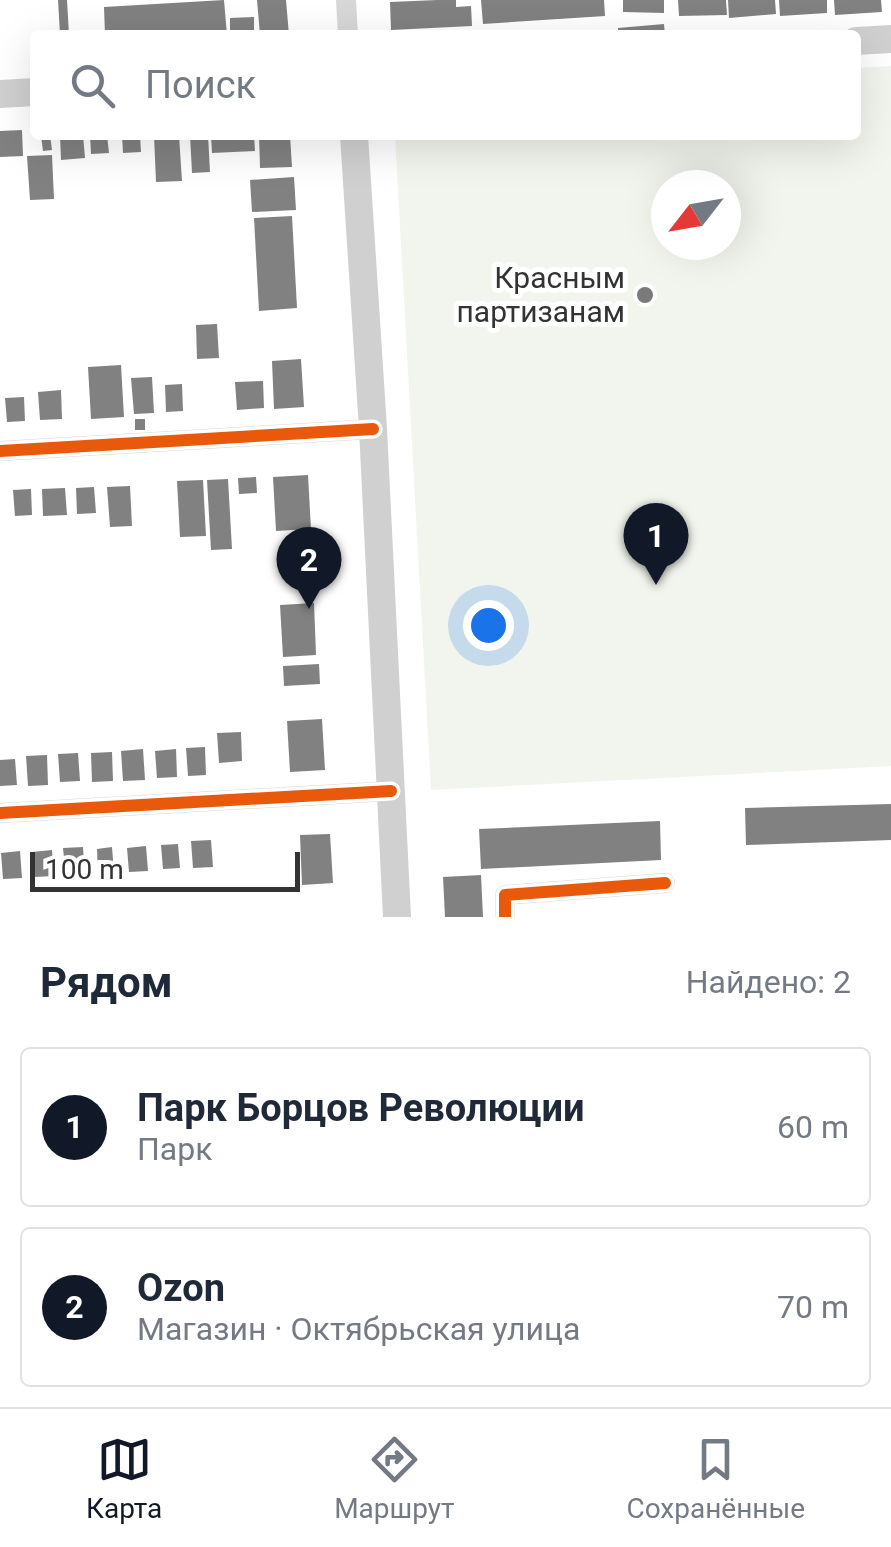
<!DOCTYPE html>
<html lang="ru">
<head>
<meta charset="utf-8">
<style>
	:root { --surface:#fff; --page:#f2f2f3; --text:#1f2937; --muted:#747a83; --line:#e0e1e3; --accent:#111827 }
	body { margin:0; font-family:Roboto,sans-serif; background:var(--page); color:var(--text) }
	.compass { position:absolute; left:651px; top:170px; width:90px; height:90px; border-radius:50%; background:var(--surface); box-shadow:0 10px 40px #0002; rotate:239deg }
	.scale { position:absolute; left:30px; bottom:25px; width:270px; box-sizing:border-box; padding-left:10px; border:5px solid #333; border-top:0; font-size:28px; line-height:35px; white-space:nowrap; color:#333; -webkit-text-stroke:8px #fff; paint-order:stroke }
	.you { position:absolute; left:488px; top:625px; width:35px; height:35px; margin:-25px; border:8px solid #fff; border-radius:50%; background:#1a73e8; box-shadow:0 0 0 15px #1a73e833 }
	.badge { display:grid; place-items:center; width:65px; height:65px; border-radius:50%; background:var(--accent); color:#fff; font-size:32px; font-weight:700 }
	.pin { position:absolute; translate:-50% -82px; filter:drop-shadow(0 2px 5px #0008) }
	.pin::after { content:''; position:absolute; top:52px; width:35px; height:30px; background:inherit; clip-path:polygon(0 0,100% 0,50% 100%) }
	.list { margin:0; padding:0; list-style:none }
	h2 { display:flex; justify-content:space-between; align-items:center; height:130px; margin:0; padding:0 40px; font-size:42px }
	h2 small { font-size:32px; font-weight:400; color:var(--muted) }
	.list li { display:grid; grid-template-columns:65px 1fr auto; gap:30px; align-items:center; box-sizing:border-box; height:160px; margin:0 20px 20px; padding:0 20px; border:2px solid var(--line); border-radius:10px }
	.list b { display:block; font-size:38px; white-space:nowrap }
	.list p { margin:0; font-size:32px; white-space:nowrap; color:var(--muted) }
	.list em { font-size:32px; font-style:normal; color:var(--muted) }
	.icon { flex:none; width:55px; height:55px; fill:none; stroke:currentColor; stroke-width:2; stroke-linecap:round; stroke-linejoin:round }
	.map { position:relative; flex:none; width:891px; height:917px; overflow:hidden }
	.search { position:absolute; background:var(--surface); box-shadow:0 10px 40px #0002; left:30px; right:30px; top:30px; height:110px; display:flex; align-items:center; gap:25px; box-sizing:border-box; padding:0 35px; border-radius:10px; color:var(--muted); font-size:38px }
	.sheet { height:490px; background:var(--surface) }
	nav { display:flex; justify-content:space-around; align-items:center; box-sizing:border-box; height:140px; border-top:2px solid var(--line); background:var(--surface); font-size:28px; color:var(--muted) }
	nav a { display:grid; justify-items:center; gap:5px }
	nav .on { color:var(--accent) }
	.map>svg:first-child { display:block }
	.green { fill:#f1f5ed; fill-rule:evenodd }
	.building { fill:#818181 }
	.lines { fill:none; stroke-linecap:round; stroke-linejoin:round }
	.street { stroke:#d7d7d7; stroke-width:20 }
	.secondary { stroke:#d0d0d0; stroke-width:28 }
	.cycleway-casing { stroke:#fff; stroke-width:19 }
	.cycleway { stroke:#e8590c; stroke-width:12 }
	.poi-dot { fill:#7a7a7a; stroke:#fff; stroke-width:4 }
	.labels { text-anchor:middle; stroke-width:10; stroke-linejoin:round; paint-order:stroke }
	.poi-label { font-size:30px; fill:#333; stroke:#fff; text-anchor:end }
</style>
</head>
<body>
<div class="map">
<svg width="891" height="917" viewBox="0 0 891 917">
	<rect width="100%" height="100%" fill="#fff"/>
	<path class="green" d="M891 66V766L431 790 395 135H856V68ZM666 185H726V245H666Z"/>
	<g class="building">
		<polygon points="58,0 67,0 69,35 60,35"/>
		<polygon points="224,0 227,35 105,35 104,7"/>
		<polygon points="257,0 286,0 289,35 260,35"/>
		<polygon points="437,0 456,0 456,7 471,6 472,26 391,30 390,2"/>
		<polygon points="481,0 604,0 605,16 483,24"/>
		<polygon points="623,0 664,0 664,13 623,12"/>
		<polygon points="678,0 726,0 727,15 679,16"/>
		<polygon points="728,0 775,0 776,14 729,18"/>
		<polygon points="779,0 827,0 827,13 780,16"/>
		<polygon points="834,0 881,0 882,12 835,15"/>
		<polygon points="254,17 254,35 230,35 230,18"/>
		<polygon points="664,24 665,35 618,35 618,28"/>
		<polygon points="22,130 23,156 0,157 0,131"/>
		<polygon points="50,135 52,150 43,151 41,136"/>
		<polygon points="60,135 83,135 85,158 61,160"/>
		<polygon points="90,135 107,135 109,153 91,154"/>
		<polygon points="122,135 140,135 141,152 123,153"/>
		<polygon points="154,135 179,135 182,181 156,182"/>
		<polygon points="190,135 208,135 210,172 192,173"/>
		<polygon points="211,135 254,135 255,151 212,153"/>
		<polygon points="259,135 290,135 292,167 260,168"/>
		<polygon points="52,155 54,199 30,200 27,156"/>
		<polygon points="294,177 296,210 252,212 250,180"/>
		<polygon points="292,216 297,308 259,311 254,218"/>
		<polygon points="217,324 219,358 197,359 196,325"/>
		<polygon points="301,359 304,407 274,409 272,361"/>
		<polygon points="121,365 124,417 91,419 88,367"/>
		<polygon points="152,377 154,413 134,414 131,378"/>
		<polygon points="263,381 264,408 237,410 235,382"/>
		<polygon points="182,384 183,411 166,412 165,385"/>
		<polygon points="61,390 62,419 40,420 38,392"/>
		<polygon points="24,397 25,421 7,422 5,398"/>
		<rect x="135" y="419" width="10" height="11"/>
		<polygon points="308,475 311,529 276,531 273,477"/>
		<polygon points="256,477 257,493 239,494 238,478"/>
		<polygon points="228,479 232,549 211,550 207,480"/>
		<polygon points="203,480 206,536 180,537 177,481"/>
		<polygon points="130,486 132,526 110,527 107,487"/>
		<polygon points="94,487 96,513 77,514 76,488"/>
		<polygon points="65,488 67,515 43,516 42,489"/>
		<polygon points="31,489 32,515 15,516 13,490"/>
		<polygon points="314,603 316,655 283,657 280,605"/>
		<polygon points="319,664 320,684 284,686 283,666"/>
		<polygon points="322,719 325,770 290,772 287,721"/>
		<polygon points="241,732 242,761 219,763 217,733"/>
		<polygon points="205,747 206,775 188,776 186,748"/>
		<polygon points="143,749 145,780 123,781 121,751"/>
		<polygon points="176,749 177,777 157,778 155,751"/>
		<polygon points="112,752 113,781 92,782 91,753"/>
		<polygon points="78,753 80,781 60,782 58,754"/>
		<polygon points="47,755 48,785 28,786 26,756"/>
		<polygon points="15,759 17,785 0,786 0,760"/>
		<polygon points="891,804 891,840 746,845 745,808"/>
		<polygon points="660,821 661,860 481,869 479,829"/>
		<polygon points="330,834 333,883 302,885 300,835"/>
		<polygon points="211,840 213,867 193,868 191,841"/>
		<polygon points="178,844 180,868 163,869 161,845"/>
		<polygon points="146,846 148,871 129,872 127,848"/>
		<polygon points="83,847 85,877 66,878 63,848"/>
		<polygon points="112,847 114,873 98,874 97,849"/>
		<polygon points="52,850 54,876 34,877 32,852"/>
		<polygon points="20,851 22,878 3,879 1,853"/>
		<polygon points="481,875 483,917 445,917 443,877"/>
	</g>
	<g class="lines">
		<g class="street">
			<polyline points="346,0 348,35"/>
			<polyline points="0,451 373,429"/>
			<polyline points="0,813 391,791"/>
			<polyline points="505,917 505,895 665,883"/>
		</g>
		<g class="secondary">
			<polyline points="856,41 891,39"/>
			<polyline points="0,94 35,92"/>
			<polyline points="354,135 373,429 397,917"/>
		</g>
		<g class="cycleway-casing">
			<g id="cycleway">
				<polyline points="0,451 373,429"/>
				<polyline points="0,813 391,791"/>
				<polyline points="505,917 505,895 665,883"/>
			</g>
		</g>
		<use href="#cycleway" class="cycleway"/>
	</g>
	<circle class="poi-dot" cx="645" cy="295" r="10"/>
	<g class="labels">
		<g class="poi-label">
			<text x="625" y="288">Красным<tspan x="625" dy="34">партизанам</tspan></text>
		</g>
	</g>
</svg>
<svg class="compass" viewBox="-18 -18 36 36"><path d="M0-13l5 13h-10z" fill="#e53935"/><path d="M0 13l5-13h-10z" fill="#747a83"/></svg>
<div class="scale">100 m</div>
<div class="you"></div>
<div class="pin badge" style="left:656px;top:585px">1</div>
<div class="pin badge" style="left:309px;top:609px">2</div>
<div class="search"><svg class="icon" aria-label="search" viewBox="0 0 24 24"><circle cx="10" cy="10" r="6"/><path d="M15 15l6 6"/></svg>Поиск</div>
</div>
<section class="sheet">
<h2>Рядом<small>Найдено: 2</small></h2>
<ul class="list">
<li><span class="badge">1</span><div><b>Парк Борцов Революции</b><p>Парк</p></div><em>60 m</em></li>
<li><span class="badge">2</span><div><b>Ozon</b><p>Магазин · Октябрьская улица</p></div><em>70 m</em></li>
</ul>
</section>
<nav>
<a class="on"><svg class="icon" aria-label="map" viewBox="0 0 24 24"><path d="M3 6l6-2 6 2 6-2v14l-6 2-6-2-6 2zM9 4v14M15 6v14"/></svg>Карта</a>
<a><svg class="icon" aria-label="directions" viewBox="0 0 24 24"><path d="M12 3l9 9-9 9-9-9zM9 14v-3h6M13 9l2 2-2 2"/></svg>Маршрут</a>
<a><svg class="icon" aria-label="saved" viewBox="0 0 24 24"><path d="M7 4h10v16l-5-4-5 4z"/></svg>Сохранённые</a>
</nav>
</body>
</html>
